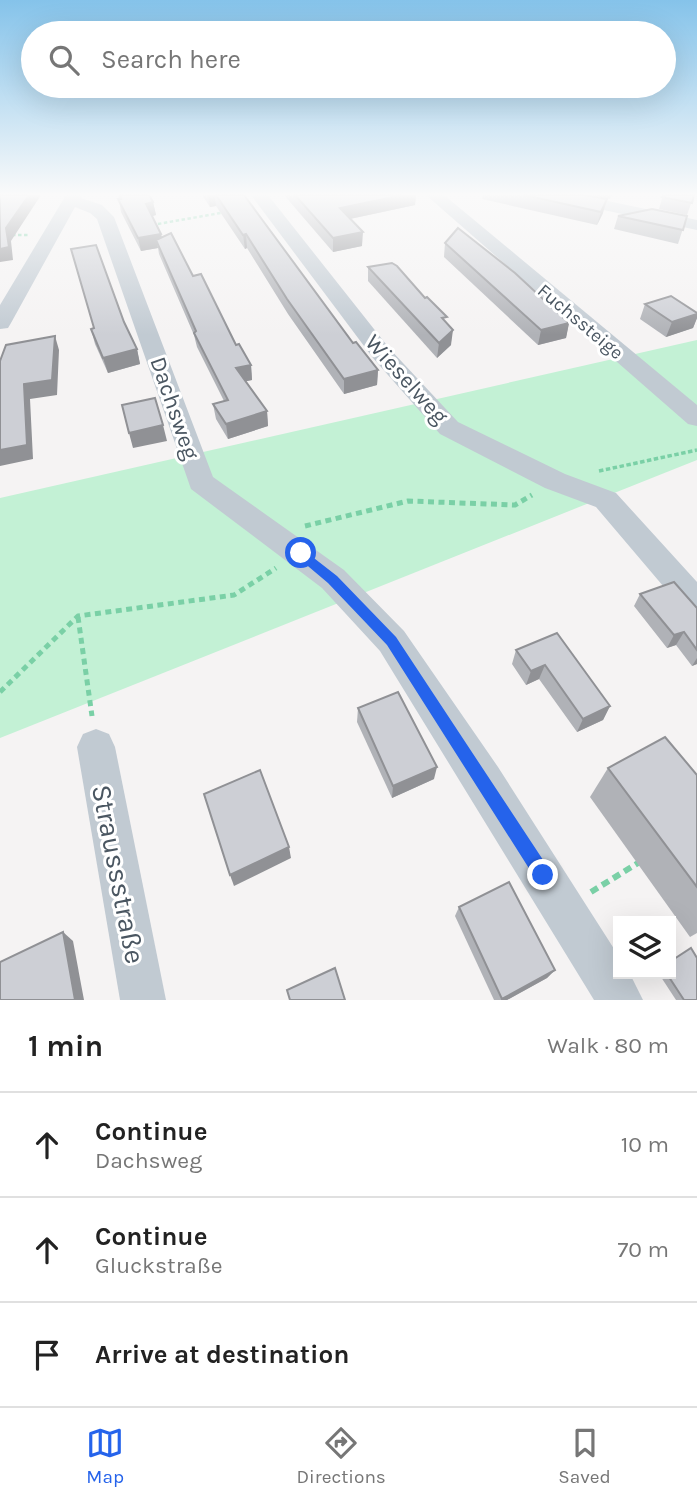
<!DOCTYPE html>
<html lang="en">
<head>
<meta charset="utf-8">
<style>
	:root { --surface:#fff; --page:#f2f2f2; --text:#222; --muted:#767676; --line:#e0e0e0; --accent:#2563eb }
	body { margin:0; font-family:Karla,sans-serif; background:var(--page); color:var(--text) }
	.controls { position:absolute; right:21px; bottom:21px; display:grid; overflow:hidden; border-radius:0px; box-shadow:0 7px 28px #0002 }
	.controls button { width:63px; height:63px; display:grid; place-items:center; padding:0; border:0; border-bottom:2px solid var(--line); background:var(--surface); color:var(--text); font:35px sans-serif }
	.stop { position:absolute; width:21px; height:21px; margin:-16px; border:5px solid #2563eb; border-radius:50%; background:#fff }
	.stop.end { background:#2563eb; border-color:#fff; box-shadow:0 2px 7px #0008 }
	.list { margin:0; padding:0; list-style:none }
	h2 { display:flex; justify-content:space-between; align-items:center; height:91px; margin:0; padding:0 28px; font-size:30px }
	h2 small { font-size:23px; font-weight:400; color:var(--muted) }
	.list li { display:grid; grid-template-columns:46px 1fr auto; gap:21px; align-items:center; box-sizing:border-box; height:105px; padding:0 28px; border-top:2px solid var(--line) }
	.list b { display:block; font-size:26px; white-space:nowrap }
	.list p { margin:0; font-size:23px; white-space:nowrap; color:var(--muted) }
	.list em { font-size:23px; font-style:normal; color:var(--muted) }
	.icon { flex:none; width:38px; height:38px; fill:none; stroke:currentColor; stroke-width:2; stroke-linecap:round; stroke-linejoin:round }
	.map { position:relative; flex:none; width:697px; height:1000px; overflow:hidden }
	.search { position:absolute; background:var(--surface); box-shadow:0 7px 28px #0002; left:21px; right:21px; top:21px; height:77px; display:flex; align-items:center; gap:18px; box-sizing:border-box; padding:0 24px; border-radius:38px; color:var(--muted); font-size:26px }
	.sheet { height:406px; background:var(--surface) }
	nav { display:flex; justify-content:space-around; align-items:center; box-sizing:border-box; height:98px; border-top:2px solid var(--line); background:var(--surface); font-size:19px; color:var(--muted) }
	nav a { display:grid; justify-items:center; gap:4px }
	nav .on { color:var(--accent) }
	.map>svg:first-child { display:block }
	.green { fill:#c3f1d5 }
	.lines { fill:none; stroke-linecap:round; stroke-linejoin:round }
	.path-far3 { stroke:#7ad0a6; stroke-width:2.5; stroke-dasharray:3.5 2.5; stroke-linecap:butt }
	.path-far2 { stroke:#7ad0a6; stroke-width:3.5; stroke-dasharray:4.5 2.5; stroke-linecap:butt }
	.path-far1 { stroke:#7ad0a6; stroke-width:5; stroke-dasharray:6 4.5; stroke-linecap:butt }
	.path { stroke:#7ad0a6; stroke-width:6; stroke-dasharray:8 5; stroke-linecap:butt }
	.minor { fill:#c1cad2; fill-rule:evenodd }
	.wall { fill:#b0b2b7 }
	.shaded-wall { fill:#909195 }
	.building { fill:#cdcfd5; stroke:#909195; stroke-width:2 }
	.route { fill:#2563eb }
	.labels { text-anchor:middle; stroke-width:6; stroke-linejoin:round; paint-order:stroke }
	.far-street-label { font-size:19px; fill:#4a5661; stroke:#fff }
	.street-label { font-size:23px; fill:#4a5661; stroke:#fff }
	.near-street-label { font-size:28px; fill:#4a5661; stroke:#fff }
</style>
</head>
<body>
<div class="map">
<svg width="697" height="1000" viewBox="0 0 697 1000">
	<rect width="100%" height="100%" fill="#f5f3f3"/>
	<polygon class="green" points="697,340 697,460 0,738 0,498"/>
	<g class="lines">
		<g class="path-far3">
			<polyline points="152,225 226,212"/>
			<polyline points="0,235 28,235"/>
		</g>
		<polyline class="path-far2" points="599,471 697,450"/>
		<g class="path-far1">
			<polyline points="305,526 408,501 515,505 532,495"/>
			<polyline points="78,617 92,716"/>
			<polyline points="0,692 78,616 234,595 276,568"/>
		</g>
		<polyline class="path" points="591,892 638,863"/>
		<g class="minor">
			<polygon points="66,195 82,195 81,198 102,205 114,217 213,477 344,570 404,631 498,767 618,955 618,974 630,974 643,1000 594,1000 380,651 322,588 191,489 97,219 90,213 75,207 11,323 8,328 0,329 0,305"/>
			<polygon points="251,195 268,195 389,348 458,422 565,474 616,493 697,582 697,617 686,613 596,507 545,488 440,434 373,358"/>
			<polygon points="426,195 444,195 697,405 697,426 688,424"/>
			<polygon points="549,195 580,195 697,220 697,230 557,200"/>
			<polygon points="96,729 109,734 115,747 166,1000 120,1000 77,747 83,734"/>
		</g>
	</g>
	<g class="wall">
		<polygon points="118,195 149,195 153,202 156,215 152,216 161,234 162,237 193,276 236,345 251,365 252,380 246,381 267,411 268,426 228,439 216,419 213,404 224,401 197,347 194,335 159,254 158,248 141,251 121,212"/>
		<polygon points="202,195 244,195 353,343 378,370 377,385 344,394 288,314 247,248 245,249 216,206 210,207"/>
		<polygon points="284,195 416,195 415,205 350,219 362,246 333,252"/>
		<polygon points="483,195 585,195 603,213 597,225 482,199"/>
		<polygon points="592,195 612,195 610,199"/>
		<polygon points="663,195 694,195 687,215 659,209"/>
		<polygon points="618,216 687,216 678,244 614,229"/>
		<polygon points="445,243 569,323 566,338 538,345 444,257"/>
		<polygon points="368,267 446,322 451,345 437,358 368,281"/>
		<polygon points="645,304 697,313 697,318 693,328 666,337 640,319"/>
		<polygon points="124,322 137,349 140,364 108,373 95,344 91,329"/>
		<polygon points="640,594 697,608 697,664 692,666 676,645 667,648 634,606"/>
		<polygon points="557,633 610,706 603,720 577,732 539,679 526,685 512,664 516,650"/>
		<polygon points="358,708 434,779 392,798 357,722"/>
		<polygon points="608,768 697,775 697,933 690,937 590,797"/>
		<polygon points="459,907 555,970 547,978 507,1000 494,1000 455,916"/>
		<polygon points="659,974 671,974 697,1000 676,1000"/>
	</g>
	<g class="shaded-wall">
		<polygon points="29,195 41,195 11,241 13,260 0,262 0,249 6,228"/>
		<polygon points="208,195 215,195 216,206 210,207"/>
		<polygon points="403,195 416,195 415,205 340,221 340,208"/>
		<polygon points="607,199 603,213 597,225 601,212"/>
		<polygon points="153,202 156,215 149,217 146,204"/>
		<polygon points="363,232 362,246 333,252 333,238"/>
		<polygon points="161,234 164,247 156,240 158,248 141,251 138,238"/>
		<polygon points="246,234 247,248 245,249 243,235"/>
		<polygon points="697,314 697,318 693,328 666,337 672,322"/>
		<polygon points="569,323 566,338 538,345 541,330"/>
		<polygon points="453,330 451,345 437,358 439,343"/>
		<polygon points="55,336 59,350 57,395 30,399 33,459 0,466 0,450 24,384"/>
		<polygon points="137,349 140,364 108,373 103,358"/>
		<polygon points="251,365 252,380 238,383 236,368"/>
		<polygon points="378,370 377,385 344,394 344,379"/>
		<polygon points="267,411 268,426 228,439 226,424"/>
		<polygon points="163,425 167,441 133,448 129,433"/>
		<polygon points="684,632 676,645 667,648 674,635"/>
		<polygon points="697,658 697,664 692,666"/>
		<polygon points="545,665 539,679 526,685 531,671"/>
		<polygon points="610,706 603,720 577,732 583,719"/>
		<polygon points="437,767 434,779 392,798 393,786"/>
		<polygon points="289,847 291,858 234,886 230,875"/>
		<polygon points="63,932 73,941 84,1000 75,1000"/>
		<polygon points="555,970 547,978 507,1000 501,1000"/>
	</g>
	<g class="building">
		<polygon points="0,195 29,195 6,228 9,247 0,249"/>
		<polygon points="120,195 149,195 153,202 146,204 161,234 138,238 118,199 121,199"/>
		<polygon points="216,195 244,195 353,343 356,342 378,370 344,379 287,299 246,234 243,235"/>
		<polygon points="295,195 403,195 340,208 363,232 333,238"/>
		<polygon points="524,195 585,195 607,199 601,212"/>
		<polygon points="663,195 694,195 692,203 662,197"/>
		<polygon points="652,209 687,216 683,230 618,216"/>
		<polygon points="458,228 515,273 569,323 541,330 445,243"/>
		<polygon points="171,233 193,276 201,274 236,345 239,344 251,365 236,368 267,411 226,424 213,404 228,400 194,333 196,331 156,240"/>
		<polygon points="96,245 124,322 137,349 103,358 91,329 94,328 71,249"/>
		<polygon points="392,263 397,266 425,298 427,297 447,317 442,318 453,330 439,343 368,267"/>
		<polygon points="671,296 697,313 697,314 672,322 645,304"/>
		<polygon points="55,336 52,380 24,384 27,445 0,450 0,361 6,345"/>
		<polygon points="155,398 163,425 129,433 122,405"/>
		<polygon points="674,582 697,608 697,650 684,632 674,635 640,594"/>
		<polygon points="557,633 610,706 583,719 545,665 531,671 516,650"/>
		<polygon points="398,692 437,767 393,786 358,708"/>
		<polygon points="665,737 697,775 697,887 608,768"/>
		<polygon points="260,770 289,847 230,875 204,794"/>
		<polygon points="509,882 555,970 502,999 459,907"/>
		<polygon points="63,932 75,1000 0,1000 0,962"/>
		<polygon points="691,948 697,958 697,1000 684,1000 667,974 671,974 671,961"/>
		<polygon points="335,968 345,1000 290,1000 287,990"/>
	</g>
	<linearGradient id="sky" x2="0" y2="1"><stop stop-color="#85c3ea"/><stop offset="0.58" stop-color="#fafafa"/><stop offset="1" stop-color="#fafafa" stop-opacity="0"/></linearGradient>
	<rect width="697" height="335" fill="url(#sky)"/>
	<polygon class="route" points="301,548 337,576 396,637 549,869 551,875 549,881 543,884 537,881 387,645 328,583 296,556 296,550"/>
	<g class="labels">
		<g class="far-street-label">
			<text transform="translate(581 321) rotate(40)" y="7">Fuchssteige</text>
		</g>
		<g class="street-label">
			<text transform="translate(407 379) rotate(48)" y="8">Wieselweg</text>
			<text transform="translate(175 408) rotate(71)" y="8">Dachsweg</text>
		</g>
		<g class="near-street-label">
			<text transform="translate(119 874) rotate(79)" y="10">Straussstraße</text>
		</g>
	</g>
</svg>
<div class="controls">
<button><svg class="icon" aria-label="layers" viewBox="0 0 24 24"><path d="M12 4l9 5-9 5-9-5zM3 14l9 5 9-5"/></svg></button>
</div>
<div class="stop" style="left:301px;top:553px"></div>
<div class="stop end" style="left:543px;top:875px"></div>
<div class="search"><svg class="icon" aria-label="search" viewBox="0 0 24 24"><circle cx="10" cy="10" r="6"/><path d="M15 15l6 6"/></svg>Search here</div>
</div>
<section class="sheet">
<h2>1 min<small>Walk · 80 m</small></h2>
<ul class="list">
<li><svg class="icon" aria-label="ahead" viewBox="0 0 24 24"><path d="M12 20V5M6 11l6-6 6 6"/></svg><div><b>Continue</b><p>Dachsweg</p></div><em>10 m</em></li>
<li><svg class="icon" aria-label="ahead" viewBox="0 0 24 24"><path d="M12 20V5M6 11l6-6 6 6"/></svg><div><b>Continue</b><p>Gluckstraße</p></div><em>70 m</em></li>
<li><svg class="icon" aria-label="arrive" viewBox="0 0 24 24"><path d="M6 21V4h12l-3 4 3 4H6"/></svg><div><b>Arrive at destination</b></div></li>
</ul>
</section>
<nav>
<a class="on"><svg class="icon" aria-label="map" viewBox="0 0 24 24"><path d="M3 6l6-2 6 2 6-2v14l-6 2-6-2-6 2zM9 4v14M15 6v14"/></svg>Map</a>
<a><svg class="icon" aria-label="directions" viewBox="0 0 24 24"><path d="M12 3l9 9-9 9-9-9zM9 14v-3h6M13 9l2 2-2 2"/></svg>Directions</a>
<a><svg class="icon" aria-label="saved" viewBox="0 0 24 24"><path d="M7 4h10v16l-5-4-5 4z"/></svg>Saved</a>
</nav>
</body>
</html>
